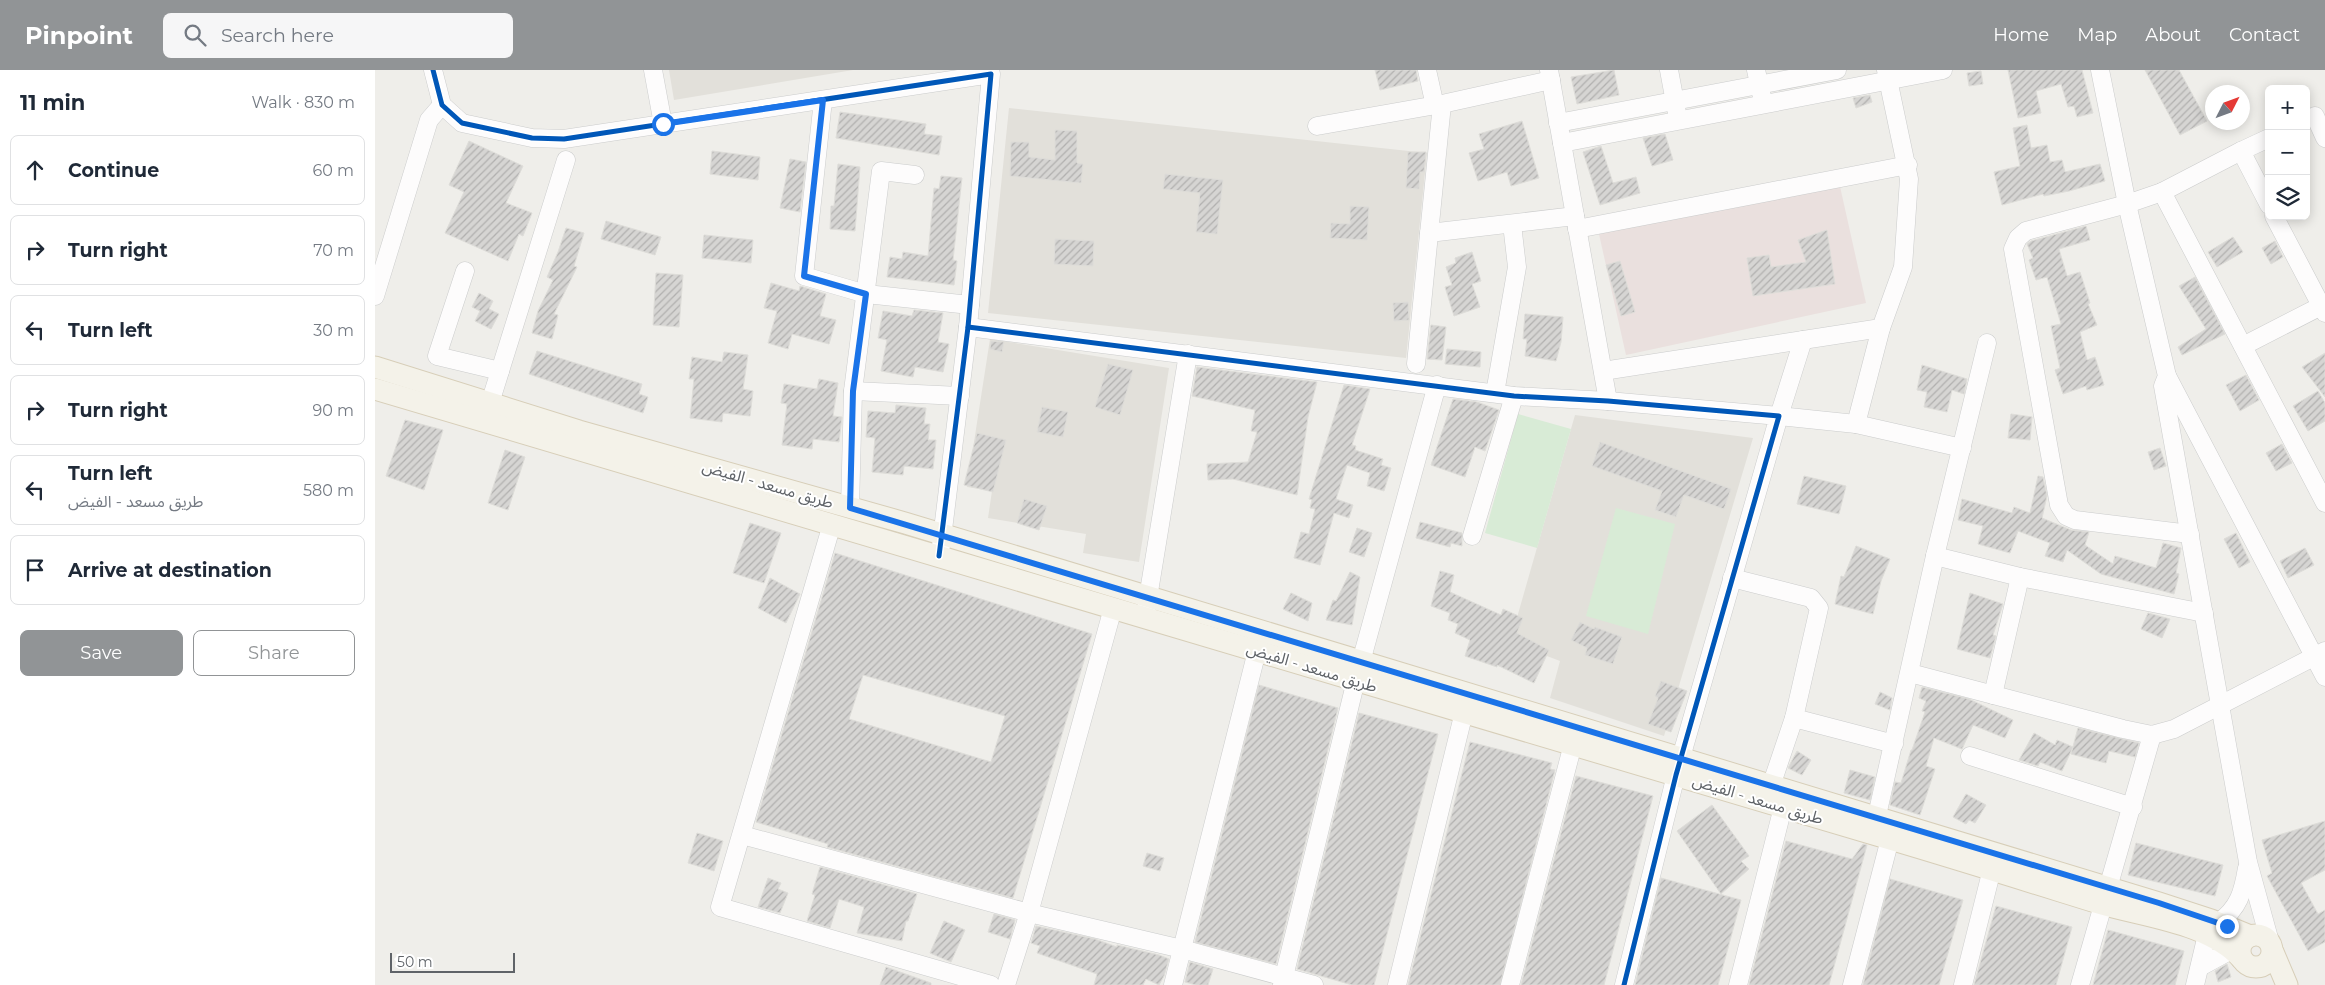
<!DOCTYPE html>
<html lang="en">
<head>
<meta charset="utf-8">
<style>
	:root { --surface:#fff; --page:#f6f6f7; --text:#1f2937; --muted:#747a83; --line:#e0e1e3; --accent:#919496 }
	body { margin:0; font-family:Montserrat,"Noto Sans Arabic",sans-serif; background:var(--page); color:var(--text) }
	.controls { position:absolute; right:15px; top:15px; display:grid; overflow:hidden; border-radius:8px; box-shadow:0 2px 12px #0003 }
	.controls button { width:45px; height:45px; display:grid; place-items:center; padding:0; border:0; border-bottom:1px solid var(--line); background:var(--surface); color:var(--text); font:25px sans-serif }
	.compass { position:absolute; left:1830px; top:15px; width:45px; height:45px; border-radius:50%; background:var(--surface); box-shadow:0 2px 12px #0003; rotate:48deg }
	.scale { position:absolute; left:15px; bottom:12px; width:125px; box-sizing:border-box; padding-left:5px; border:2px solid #5f6368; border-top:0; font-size:14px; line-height:18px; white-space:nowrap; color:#5f6368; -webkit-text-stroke:4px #fff; paint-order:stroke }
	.stop { position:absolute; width:15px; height:15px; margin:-11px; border:4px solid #1a73e8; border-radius:50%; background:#fff }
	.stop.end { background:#1a73e8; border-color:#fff; box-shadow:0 1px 5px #0008 }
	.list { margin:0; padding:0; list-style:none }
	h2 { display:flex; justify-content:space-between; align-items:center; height:65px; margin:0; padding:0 20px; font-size:21px }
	h2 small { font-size:16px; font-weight:400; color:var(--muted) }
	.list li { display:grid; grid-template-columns:32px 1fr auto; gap:15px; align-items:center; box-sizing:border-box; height:70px; margin:0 10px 10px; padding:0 10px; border:1px solid var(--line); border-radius:8px }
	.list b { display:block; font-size:19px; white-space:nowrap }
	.list p { margin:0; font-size:16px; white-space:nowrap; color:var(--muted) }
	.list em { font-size:16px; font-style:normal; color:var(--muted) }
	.actions { display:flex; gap:10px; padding:15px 20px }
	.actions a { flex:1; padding:11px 0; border:1px solid var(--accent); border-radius:8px; text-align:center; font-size:18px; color:var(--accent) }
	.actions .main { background:var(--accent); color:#fff }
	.icon { flex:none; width:28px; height:28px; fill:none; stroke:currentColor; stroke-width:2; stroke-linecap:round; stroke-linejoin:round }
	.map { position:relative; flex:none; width:1950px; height:915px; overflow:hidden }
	header { display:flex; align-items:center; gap:30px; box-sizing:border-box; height:70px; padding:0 25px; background:var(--accent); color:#fff }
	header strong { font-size:24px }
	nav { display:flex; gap:28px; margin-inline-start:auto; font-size:18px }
	.search { width:350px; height:45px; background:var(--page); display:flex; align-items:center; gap:12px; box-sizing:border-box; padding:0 18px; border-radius:8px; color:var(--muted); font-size:19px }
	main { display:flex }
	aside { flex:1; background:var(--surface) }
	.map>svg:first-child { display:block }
	.education { fill:#e2e0da }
	.medical { fill:#eae0de }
	.pitch { fill:#d8ebd6 }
	.building { fill:url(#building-hatch); stroke:#deddd9; fill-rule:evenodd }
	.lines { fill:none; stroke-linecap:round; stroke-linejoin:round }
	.minor-casing { stroke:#cbcccc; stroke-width:19 }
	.major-casing { stroke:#d7ceb8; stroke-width:23 }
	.minor { stroke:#fdfcfc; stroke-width:18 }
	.major { stroke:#f4f2e9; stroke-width:21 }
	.cycleway-casing { stroke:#fff; stroke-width:8 }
	.cycleway { stroke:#0057b8; stroke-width:5 }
	.route { stroke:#1a73e8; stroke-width:6 }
	.labels { text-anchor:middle; stroke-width:4; stroke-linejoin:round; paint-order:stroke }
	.street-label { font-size:16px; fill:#5f6368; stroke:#fff }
</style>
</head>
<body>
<header>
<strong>Pinpoint</strong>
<div class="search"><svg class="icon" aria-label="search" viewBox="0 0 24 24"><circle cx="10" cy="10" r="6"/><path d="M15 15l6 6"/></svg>Search here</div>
<nav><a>Home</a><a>Map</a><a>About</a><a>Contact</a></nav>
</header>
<main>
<aside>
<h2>11 min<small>Walk · 830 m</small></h2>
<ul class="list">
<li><svg class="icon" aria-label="ahead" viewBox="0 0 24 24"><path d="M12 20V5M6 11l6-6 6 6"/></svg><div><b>Continue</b></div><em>60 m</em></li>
<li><svg class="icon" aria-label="right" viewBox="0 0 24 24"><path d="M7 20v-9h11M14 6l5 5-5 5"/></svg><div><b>Turn right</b></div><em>70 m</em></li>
<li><svg class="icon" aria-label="left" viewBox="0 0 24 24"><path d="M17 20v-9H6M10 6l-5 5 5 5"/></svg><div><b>Turn left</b></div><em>30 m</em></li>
<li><svg class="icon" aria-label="right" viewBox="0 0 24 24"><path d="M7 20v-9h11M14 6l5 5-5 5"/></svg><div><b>Turn right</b></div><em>90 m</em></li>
<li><svg class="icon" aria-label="left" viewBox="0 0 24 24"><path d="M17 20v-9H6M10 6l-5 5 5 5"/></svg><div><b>Turn left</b><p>طريق مسعد - الفيض</p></div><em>580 m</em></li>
<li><svg class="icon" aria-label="arrive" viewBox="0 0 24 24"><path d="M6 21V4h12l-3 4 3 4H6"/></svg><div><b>Arrive at destination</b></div></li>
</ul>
<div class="actions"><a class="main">Save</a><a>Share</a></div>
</aside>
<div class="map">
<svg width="1950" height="915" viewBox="0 0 1950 915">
	<defs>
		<pattern id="building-hatch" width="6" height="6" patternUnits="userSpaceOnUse" patternTransform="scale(1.25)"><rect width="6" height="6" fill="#d6d5d3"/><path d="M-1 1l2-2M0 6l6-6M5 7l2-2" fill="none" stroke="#b1b0af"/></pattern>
	</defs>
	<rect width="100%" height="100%" fill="#efeeea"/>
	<g class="education">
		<polygon points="294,0 478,0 299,30"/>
		<polygon points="634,38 1052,83 1031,288 613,243"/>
		<polygon points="615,269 794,298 764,492 708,483 711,464 613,448 617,421 592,417"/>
		<polygon points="1200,345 1378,368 1289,666 1175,628 1185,591 1135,572"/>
	</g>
	<polygon class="medical" points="1464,112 1491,233 1251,285 1224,164"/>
	<g class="pitch">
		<polygon points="1143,344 1196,359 1162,478 1110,463"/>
		<polygon points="1241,438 1300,454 1273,564 1211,546"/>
	</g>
	<g class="building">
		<polygon points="1000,0 1041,0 1043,11 1005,20"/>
		<polygon points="1239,0 1244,25 1202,34 1196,7"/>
		<polygon points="1633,0 1707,0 1718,43 1702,47 1699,36 1693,37 1686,14 1661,21 1666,43 1643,48"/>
		<polygon points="1770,0 1804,0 1832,51 1805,65"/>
		<polygon points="1606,1 1608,14 1594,16 1592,3"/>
		<polygon points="1495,25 1497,32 1481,38 1478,28"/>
		<polygon points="465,42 551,54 549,64 567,66 564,85 461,68"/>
		<polygon points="1147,51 1164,108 1136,116 1132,102 1103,111 1094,83 1109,79 1104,64"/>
		<polygon points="1652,55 1656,78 1672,75 1675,92 1687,90 1690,102 1725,94 1730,111 1694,121 1669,126 1668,124 1627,135 1619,102 1645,96 1638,58"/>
		<polygon points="680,60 702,61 702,93 708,94 706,113 635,106 636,72 654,72 654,87 680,90"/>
		<polygon points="1290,64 1298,90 1277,96 1268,68"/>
		<polygon points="94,71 148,96 131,133 157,143 148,166 144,164 133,191 70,163 89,122 74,115"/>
		<polygon points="1226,76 1238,113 1261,107 1265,123 1225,135 1208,82"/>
		<polygon points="337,81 385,87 383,110 335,104"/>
		<polygon points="1033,82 1051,82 1049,102 1045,102 1044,119 1031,118"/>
		<polygon points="415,89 431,92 425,142 405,138"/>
		<polygon points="463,94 485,97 480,161 455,159 456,136 459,136"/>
		<polygon points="790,104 848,110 842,164 821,162 825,123 788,119"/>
		<polygon points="566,106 587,108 578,190 582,191 579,215 512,207 515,187 527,189 528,182 553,186 559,118 564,119"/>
		<polygon points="975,136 994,137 992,170 955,168 956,153 975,154"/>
		<polygon points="231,151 286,167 280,185 226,169"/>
		<polygon points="1711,156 1715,170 1684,179 1692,206 1705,202 1715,233 1713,234 1722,255 1705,262 1712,290 1720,287 1729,315 1712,320 1711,316 1688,324 1680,300 1685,298 1676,256 1686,254 1672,207 1661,210 1654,190 1658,188 1652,174 1656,171"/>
		<polygon points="191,158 209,163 199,196 202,197 179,244 183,245 177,269 157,263 163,241 178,210 172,207 183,182"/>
		<polygon points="1452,160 1460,214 1378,226 1372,188 1394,185 1396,197 1431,192 1423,170"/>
		<polygon points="329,165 378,170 376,193 327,188"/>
		<polygon points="1858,167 1868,182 1842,197 1833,182"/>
		<polygon points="680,169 719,171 718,196 679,194"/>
		<polygon points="1900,171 1908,187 1896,194 1887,178"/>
		<polygon points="1097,182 1106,211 1097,214 1105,237 1079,246 1070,217 1077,215 1071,197 1081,193 1080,188"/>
		<polygon points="1245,191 1260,242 1246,246 1231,195"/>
		<polygon points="281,203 308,205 304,257 278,255"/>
		<polygon points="1820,207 1850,264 1807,285 1803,277 1831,259 1804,216"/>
		<polygon points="396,213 424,221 425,216 451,224 445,246 461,250 454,274 417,264 413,279 393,273 402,241 389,238"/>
		<polygon points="104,223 118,231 114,239 124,244 116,259 100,251 105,241 97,237"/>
		<polygon points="1033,232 1034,250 1019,251 1018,233"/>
		<polygon points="539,240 568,243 563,272 574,274 568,302 540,297 538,307 506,301 512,270 503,268 508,241 537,246"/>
		<polygon points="1150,244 1188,247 1186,272 1181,291 1150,286 1152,269 1148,269"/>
		<polygon points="1056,255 1071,257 1067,290 1052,289"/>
		<polygon points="616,271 629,272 627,282 615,279"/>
		<polygon points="1072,279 1106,282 1105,297 1070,294"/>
		<polygon points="162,281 267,314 264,324 273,327 268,343 154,304"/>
		<polygon points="349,282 373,285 368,319 378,321 375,346 348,343 347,352 315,348 319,309 314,309 317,287 347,292"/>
		<polygon points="1950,283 1950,327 1927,297"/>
		<polygon points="733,294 758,300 745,345 720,337"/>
		<polygon points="1547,295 1592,309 1589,324 1577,320 1572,342 1549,337 1552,322 1542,320"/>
		<polygon points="822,297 942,312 933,347 922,425 858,409 833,410 832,394 873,392 882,362 876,361 880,340 817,326"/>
		<polygon points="1871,305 1884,330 1865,341 1851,315"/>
		<polygon points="444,309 463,313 458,346 467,347 464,372 438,369 437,379 407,375 412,334 406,333 409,314 442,319"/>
		<polygon points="969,315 995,319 977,375 981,376 980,380 1008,389 1006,395 1016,398 1009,421 992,416 995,403 972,395 961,429 978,435 974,448 959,443 945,495 919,488 926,462 934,464 940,439 935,438 937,430 934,429"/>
		<polygon points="1943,321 1950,333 1950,351 1933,361 1918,336"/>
		<polygon points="1078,329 1102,332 1124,340 1110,381 1100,377 1090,407 1056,395"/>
		<polygon points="521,335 551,338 549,354 555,354 553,370 561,370 558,399 529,396 528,405 497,402 500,368 491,367 493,341 520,343"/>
		<polygon points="667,337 693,342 688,367 662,362"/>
		<polygon points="1636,344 1657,347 1655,370 1633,368"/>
		<polygon points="30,350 68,360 49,420 11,406"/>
		<polygon points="602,363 631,370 618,422 589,415"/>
		<polygon points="1225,372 1356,419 1349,439 1309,425 1301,447 1280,440 1287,421 1217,396"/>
		<polygon points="1907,374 1917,393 1901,401 1891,383"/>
		<polygon points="1785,378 1791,396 1779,400 1773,382"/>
		<polygon points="130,380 150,387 133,440 113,433"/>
		<polygon points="1429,406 1471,416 1464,444 1422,434"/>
		<polygon points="1663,406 1668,407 1672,426 1667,448 1696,460 1714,462 1710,475 1738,494 1740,486 1781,498 1788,473 1806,478 1801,503 1804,504 1799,524 1726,504 1692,480 1688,492 1670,486 1675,473 1643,461 1635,483 1603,474 1608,456 1583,450 1587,429 1637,443 1639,437 1655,443"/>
		<polygon points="649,429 672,436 664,460 642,453"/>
		<polygon points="1045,452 1087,463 1087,476 1076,473 1075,477 1041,468"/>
		<polygon points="375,453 406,463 389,513 358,503"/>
		<polygon points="982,458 997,463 989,487 974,482"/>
		<polygon points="1861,463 1875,492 1864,498 1849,469"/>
		<polygon points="1481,476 1515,489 1506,511 1498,544 1460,534 1466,506 1469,507"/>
		<polygon points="1930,478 1939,495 1913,508 1905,491"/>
		<path d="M460 483 717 564 638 828 452 777 453 774 381 752ZM488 605 630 646 616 692 474 649Z"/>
		<polygon points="1065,501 1079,505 1075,522 1126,545 1128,539 1148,548 1142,563 1174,580 1159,613 1122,595 1122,597 1090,586 1095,570 1080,563 1083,554 1073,550 1075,543 1056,536"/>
		<polygon points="975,502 985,507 977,555 951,550 958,530 961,531"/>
		<polygon points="395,508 425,524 411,553 383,538"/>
		<polygon points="916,523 937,533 933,551 908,539"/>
		<polygon points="1595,523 1628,534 1618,565 1621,566 1615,588 1582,579"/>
		<polygon points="1773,543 1795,549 1787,568 1766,559"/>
		<polygon points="1205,552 1219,559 1220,557 1247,567 1238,594 1210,585 1212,578 1196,570"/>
		<polygon points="1286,611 1312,621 1296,662 1273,654 1283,628 1280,626"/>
		<polygon points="884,615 963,638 901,894 820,872"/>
		<polygon points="1547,617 1594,629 1638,650 1630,668 1598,655 1587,679 1559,668 1551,696 1560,699 1545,745 1515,735 1520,712 1526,713 1536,680 1537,680 1550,642 1547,641 1551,631 1544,628"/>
		<polygon points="1505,622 1517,628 1515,640 1500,634"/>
		<polygon points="984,643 1063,664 999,915 977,915 922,899"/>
		<polygon points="1703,658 1764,673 1760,687 1734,681 1731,693 1696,684"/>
		<polygon points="1659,663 1680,675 1682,670 1698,677 1687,701 1665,692 1663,696 1644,690"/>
		<polygon points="1095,672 1177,693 1175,699 1180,700 1125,915 1033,915"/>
		<polygon points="1422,681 1436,690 1427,705 1413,698"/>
		<polygon points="1475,700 1500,707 1495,730 1469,723"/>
		<polygon points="1201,706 1278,726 1229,915 1146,915"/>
		<polygon points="1591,724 1611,735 1600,753 1594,750 1591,754 1578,747"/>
		<polygon points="1337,735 1374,786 1366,791 1374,799 1346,824 1302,761"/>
		<polygon points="1950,751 1950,800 1926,813 1943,844 1950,840 1950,872 1933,881 1892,806 1897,803 1887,770"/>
		<polygon points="322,763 348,771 339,801 313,793"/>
		<polygon points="1411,771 1477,789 1488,774 1492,775 1454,915 1374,915"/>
		<polygon points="1761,773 1848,795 1840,826 1753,805"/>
		<polygon points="772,783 789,788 785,801 768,796"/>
		<polygon points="445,797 542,824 533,851 531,851 527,871 482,863 489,837 464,829 455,858 432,851 440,825 437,824"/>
		<polygon points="393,808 406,813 403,819 413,823 405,843 383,837"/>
		<polygon points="1286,808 1366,830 1343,915 1260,915"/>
		<polygon points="1515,809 1588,830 1564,915 1488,915"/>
		<polygon points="1621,836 1697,857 1681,915 1599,915"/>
		<polygon points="619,844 640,850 635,869 613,862"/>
		<polygon points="569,851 590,860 576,892 555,883"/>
		<polygon points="661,856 720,869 742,877 742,875 784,885 794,889 789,906 784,915 771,909 768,915 719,915 722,904 662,883 665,876 656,873"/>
		<polygon points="1733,860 1809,881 1800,915 1718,915"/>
		<polygon points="815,892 838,899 833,915 821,915 810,912"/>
		<polygon points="1852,894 1856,907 1843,912 1840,901"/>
		<polygon points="511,897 556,913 556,915 505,915"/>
	</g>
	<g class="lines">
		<g class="minor-casing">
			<g id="minor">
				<polyline points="58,0 67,35 87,53 157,68 189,69 616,4 593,257 566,476"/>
				<polyline points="278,0 288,54"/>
				<polyline points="1052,0 1060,36"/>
				<polyline points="1174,0 1233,331"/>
				<polyline points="1294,0 1302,43"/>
				<polyline points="1381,0 1387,27"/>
				<polyline points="1725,0 1752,134 1792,306 1788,316 1873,792 1895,872"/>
				<polyline points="448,30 429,206 491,224 595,235"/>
				<polyline points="1940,46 1950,68"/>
				<polyline points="1183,53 1462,0"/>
				<polyline points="942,56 1067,34 1176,10"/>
				<polyline points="1187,73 1568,0"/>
				<polyline points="1866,81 1894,68"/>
				<polyline points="1787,122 1950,433"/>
				<polyline points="1899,146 1950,243"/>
				<polyline points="1202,159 1533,95"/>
				<polyline points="1054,163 1200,146"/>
				<polyline points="90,201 62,286 125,301"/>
				<polyline points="0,226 54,50 67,35"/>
				<polyline points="593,257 1139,326 1233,331 1404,346 1301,705 1249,915"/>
				<polyline points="1428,270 1404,346 1481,354 1506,258"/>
				<polyline points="1868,276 1950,234"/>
				<polyline points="1041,294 1067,34"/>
				<polyline points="1228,301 1506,258 1528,197 1534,109 1511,0"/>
				<polyline points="1792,306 1950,607"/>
				<polyline points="478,321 585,326"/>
				<polyline points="1120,323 1142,197 1137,154"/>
				<polyline points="115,333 191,90"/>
				<polyline points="1481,354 1587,378"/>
				<polyline points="475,438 478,321 506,101 540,105"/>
				<polyline points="457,454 345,837 616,915"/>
				<polyline points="1815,464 1700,450 1691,446 1684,435 1638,179 1643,168 1651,161 1752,134 1787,122 1866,81 1894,135"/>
				<polyline points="1097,466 1139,326"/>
				<polyline points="1560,486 1645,507 1829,543"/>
				<polyline points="1357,508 1436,528 1444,538 1419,648 1519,674"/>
				<polyline points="771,540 813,284"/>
				<polyline points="1535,603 1748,659 1777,665 1799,659 1950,581"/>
				<polyline points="1618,625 1645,507"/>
				<polyline points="1595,686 1758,737"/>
				<polyline points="1396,716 1419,648"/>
				<polyline points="1499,759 1560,486 1612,273"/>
				<polyline points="367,765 654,843 807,879 939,915"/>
				<path d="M1843 853C1864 838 1868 822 1872 798"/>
				<polyline points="1825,897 1858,879"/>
				<polyline points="631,915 654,843 738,538"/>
				<polyline points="798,915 882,581"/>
				<polyline points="907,915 981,610 1062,315"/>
				<polyline points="1022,915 1089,642"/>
				<polyline points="1135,915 1198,674"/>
				<polyline points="1363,915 1408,737"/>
				<polyline points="1477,915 1515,769"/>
				<polyline points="1588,915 1617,799"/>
				<polyline points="1705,915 1777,665"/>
				<polyline points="1820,915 1835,852"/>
			</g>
		</g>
		<g class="major-casing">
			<g id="major">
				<polyline points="0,297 204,361 530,453 1784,833 1836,850 1875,866"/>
				<path d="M0 319 1515 769C1586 790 1656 812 1727 834 1771 847 1835 853 1867 889"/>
				<circle cx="1881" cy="881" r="16"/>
				<polyline points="1898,882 1912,915"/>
			</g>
		</g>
		<use href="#minor" class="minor"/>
		<use href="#major" class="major"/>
		<g class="cycleway-casing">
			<g id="cycleway">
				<polyline points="58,0 67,35 87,53 157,68 189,69 616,4 593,257 564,486"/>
				<polyline points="593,257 1139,326 1233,331 1404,346 1301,705 1249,915"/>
			</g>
		</g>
		<use href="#cycleway" class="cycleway"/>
	</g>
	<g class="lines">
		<polyline class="route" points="288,54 448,30 429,206 491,224 478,321 475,438 1784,833 1852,856"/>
	</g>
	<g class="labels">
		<g class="street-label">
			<text transform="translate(393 414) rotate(16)" y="6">طريق مسعد - الفيض</text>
			<text transform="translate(937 597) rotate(17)" y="6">طريق مسعد - الفيض</text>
			<text transform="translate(1383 729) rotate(17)" y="6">طريق مسعد - الفيض</text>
		</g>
	</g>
</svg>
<div class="controls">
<button>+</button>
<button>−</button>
<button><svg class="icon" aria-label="layers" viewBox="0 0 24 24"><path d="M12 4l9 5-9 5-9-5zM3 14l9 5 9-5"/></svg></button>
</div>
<svg class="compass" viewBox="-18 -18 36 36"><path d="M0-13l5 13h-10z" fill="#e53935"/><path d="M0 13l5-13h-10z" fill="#747a83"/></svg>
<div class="scale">50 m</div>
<div class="stop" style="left:288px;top:54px"></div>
<div class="stop end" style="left:1852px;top:856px"></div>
</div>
</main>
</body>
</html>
